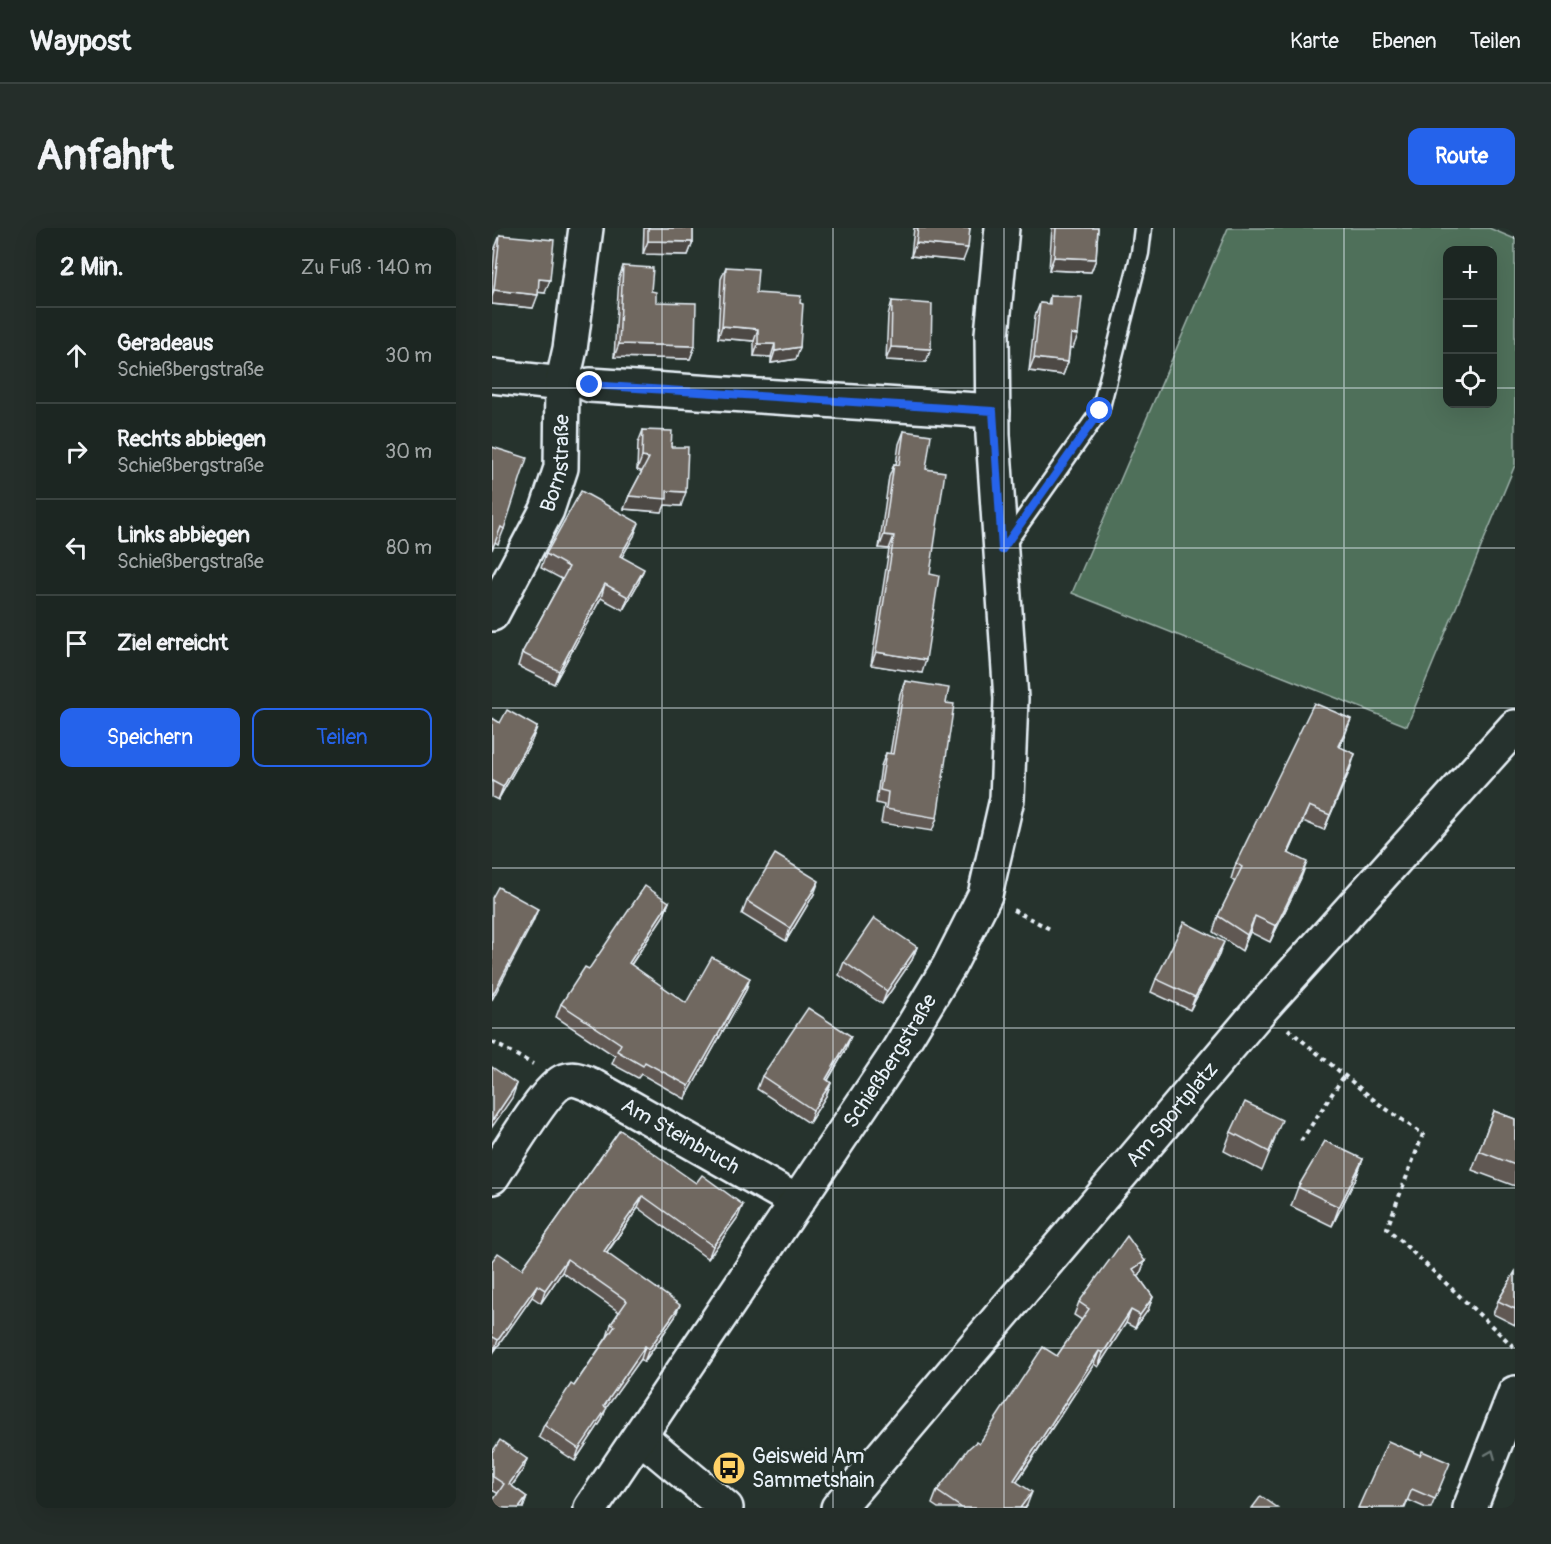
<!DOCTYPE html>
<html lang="de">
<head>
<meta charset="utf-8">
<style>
	:root { --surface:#1c2622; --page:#252e2a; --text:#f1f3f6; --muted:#a0a5a5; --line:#3a4340; --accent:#2563eb }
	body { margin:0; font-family:Pangolin,sans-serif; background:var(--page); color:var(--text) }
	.controls { position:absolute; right:18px; top:18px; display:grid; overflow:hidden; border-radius:12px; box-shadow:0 6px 24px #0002 }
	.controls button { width:54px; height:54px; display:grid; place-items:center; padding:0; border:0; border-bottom:2px solid var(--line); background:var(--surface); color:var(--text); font:30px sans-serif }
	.stop { position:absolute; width:18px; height:18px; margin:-14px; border:4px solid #2563eb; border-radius:50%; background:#fff }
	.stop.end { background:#2563eb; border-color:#fff; box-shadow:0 2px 6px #0008 }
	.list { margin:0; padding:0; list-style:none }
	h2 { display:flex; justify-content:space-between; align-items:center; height:78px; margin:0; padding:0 24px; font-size:26px }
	h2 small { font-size:20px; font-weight:400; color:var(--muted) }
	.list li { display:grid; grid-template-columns:39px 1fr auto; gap:18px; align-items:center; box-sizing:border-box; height:96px; padding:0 24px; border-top:2px solid var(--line) }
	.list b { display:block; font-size:22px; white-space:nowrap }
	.list p { margin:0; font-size:20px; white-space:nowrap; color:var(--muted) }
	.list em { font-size:20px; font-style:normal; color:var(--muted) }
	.actions { display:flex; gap:12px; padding:18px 24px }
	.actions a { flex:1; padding:14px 0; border:2px solid var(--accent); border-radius:12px; text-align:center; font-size:21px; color:var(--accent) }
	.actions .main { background:var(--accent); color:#fff }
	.icon { flex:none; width:33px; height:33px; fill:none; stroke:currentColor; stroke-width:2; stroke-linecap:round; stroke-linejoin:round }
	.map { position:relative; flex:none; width:1023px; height:1280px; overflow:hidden; border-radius:12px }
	header { display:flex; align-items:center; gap:36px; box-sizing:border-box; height:84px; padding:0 30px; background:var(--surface); border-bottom:2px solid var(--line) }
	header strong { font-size:28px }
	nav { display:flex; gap:33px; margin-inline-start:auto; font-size:21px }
	.intro { display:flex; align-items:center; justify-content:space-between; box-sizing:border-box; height:144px; padding:0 36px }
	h1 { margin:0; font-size:42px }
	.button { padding:15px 27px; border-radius:12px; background:var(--accent); color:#fff; font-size:21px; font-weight:700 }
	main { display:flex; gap:36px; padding:0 36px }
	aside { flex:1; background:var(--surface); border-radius:12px; box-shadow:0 6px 24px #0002 }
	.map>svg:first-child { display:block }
	.green { fill:#50705a; stroke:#9cb0a9; stroke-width:1.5; fill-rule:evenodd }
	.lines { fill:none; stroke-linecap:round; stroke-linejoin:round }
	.service-casing { stroke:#e8f1f8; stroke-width:21 }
	.minor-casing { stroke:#e8f1f8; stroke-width:38 }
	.path { stroke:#e8f1f8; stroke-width:4; stroke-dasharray:4.5 4.5; stroke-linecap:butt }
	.service { stroke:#26332d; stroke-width:16 }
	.minor { stroke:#26332d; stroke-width:33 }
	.wall { fill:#605953; stroke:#e8f1f8; stroke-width:1.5 }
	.shaded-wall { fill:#4e4944; stroke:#e8f1f8; stroke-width:1.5 }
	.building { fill:#706861; stroke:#e8f1f8; stroke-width:1.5 }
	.oneway { stroke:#6a7674 }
	.route { stroke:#2563eb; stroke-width:8 }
	.grid { fill:none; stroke:#e8f1f8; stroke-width:1.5; stroke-opacity:0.55 }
	.labels { text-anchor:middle; stroke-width:6; stroke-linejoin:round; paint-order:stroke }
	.street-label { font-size:21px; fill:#e8f1f8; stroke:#26332d }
	.poi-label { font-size:21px; fill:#e8f1f8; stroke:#26332d; text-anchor:start }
</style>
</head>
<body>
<header>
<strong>Waypost</strong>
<nav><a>Karte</a><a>Ebenen</a><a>Teilen</a></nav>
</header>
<div class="intro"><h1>Anfahrt</h1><a class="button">Route</a></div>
<main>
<aside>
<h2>2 Min.<small>Zu Fuß · 140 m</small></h2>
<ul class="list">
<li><svg class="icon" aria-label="ahead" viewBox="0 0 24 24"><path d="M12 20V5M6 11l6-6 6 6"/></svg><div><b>Geradeaus</b><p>Schießbergstraße</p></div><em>30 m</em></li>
<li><svg class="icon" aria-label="right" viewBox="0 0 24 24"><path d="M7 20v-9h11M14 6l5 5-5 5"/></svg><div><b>Rechts abbiegen</b><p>Schießbergstraße</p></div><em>30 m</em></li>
<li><svg class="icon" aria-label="left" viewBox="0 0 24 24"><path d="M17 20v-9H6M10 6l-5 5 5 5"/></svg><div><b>Links abbiegen</b><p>Schießbergstraße</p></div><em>80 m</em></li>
<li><svg class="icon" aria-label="arrive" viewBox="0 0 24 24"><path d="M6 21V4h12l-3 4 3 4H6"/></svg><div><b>Ziel erreicht</b></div></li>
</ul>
<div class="actions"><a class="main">Speichern</a><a>Teilen</a></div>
</aside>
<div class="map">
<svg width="1023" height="1280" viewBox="0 0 1023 1280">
	<rect width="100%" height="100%" fill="#26332d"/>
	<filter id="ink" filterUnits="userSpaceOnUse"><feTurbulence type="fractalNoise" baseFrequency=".0167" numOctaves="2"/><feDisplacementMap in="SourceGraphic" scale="12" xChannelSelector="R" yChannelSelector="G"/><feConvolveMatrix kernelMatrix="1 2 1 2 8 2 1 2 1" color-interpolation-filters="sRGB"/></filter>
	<g filter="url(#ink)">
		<path class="green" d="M736 0H997L1023 11V237L915 498 580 365ZM956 22H1000V176H956Z"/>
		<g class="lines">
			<g class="service-casing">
				<polyline id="service" points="512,319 608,183 648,25 651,0"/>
			</g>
			<g class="minor-casing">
				<g id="minor">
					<polyline points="0,148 70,156"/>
					<polyline points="98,157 501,183"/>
					<path id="s1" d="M0 386 55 282 69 240 70 156 78 121 94 0"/>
					<path id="s2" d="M0 949C13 930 54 859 72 853 83 849 89 853 99 857L304 973"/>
					<polyline points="149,1209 234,1280"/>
					<path id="s3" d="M99 1280 401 831 457 738 493 667 515 571 519 471 501 207 500 106 510 0"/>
					<path id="s4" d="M346 1280 769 781 1023 499"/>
					<polyline points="978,1280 1023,1165"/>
				</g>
			</g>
			<g class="path">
				<polyline points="1022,10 1023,10"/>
				<polyline points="521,682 558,701"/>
				<polyline points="796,801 887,876 931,906 895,1000 1023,1120"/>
				<polyline points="0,814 41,836"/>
				<polyline points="809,913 852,848"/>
			</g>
			<use href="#service" class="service"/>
			<use href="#minor" class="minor"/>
		</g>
		<g class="wall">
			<polygon points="152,0 201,0 201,14 196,27 151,26"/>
			<polygon points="422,0 478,0 471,33 419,28"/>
			<polygon points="560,0 606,0 604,31 599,44 557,42"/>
			<polygon points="8,7 53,65 46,64 41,80 0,76 0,52 3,20"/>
			<polygon points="131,38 159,63 164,74 203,118 198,131 122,129 127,50"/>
			<polygon points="234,39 264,65 308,75 308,119 304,131 279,135 279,129 262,128 262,113 226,110 229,51"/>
			<polygon points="558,68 581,120 578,119 576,134 571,147 537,143 543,88 548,75 556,76"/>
			<polygon points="400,73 434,134 394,132 396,87"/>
			<polygon points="151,202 179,219 189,278 173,277 170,284 132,281 137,268 150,243 145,242 146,215"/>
			<polygon points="412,203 434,241 438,346 430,445 379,437 397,321 387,320 397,249 402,236 404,237 407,216"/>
			<polygon points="0,219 12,301 6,316 3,314"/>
			<polygon points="142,308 130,329 147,354 131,382 109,370 62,456 26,438 30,425 70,351 49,340 54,326"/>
			<polygon points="413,453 454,475 445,590 440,603 389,595 392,577 384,575 389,538 394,525 398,526 408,466"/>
			<polygon points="0,490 8,495 45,499 40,512 6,572 0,569"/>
			<polygon points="859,491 847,519 863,526 832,602 811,593 797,625 809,650 778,714 758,704 750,723 721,704 726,688 743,654 739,651 744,635"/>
			<polygon points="322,666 294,713 250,686 255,673"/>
			<polygon points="177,674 172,687 139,737 194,775 254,762 193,871 149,846 146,850 120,836 123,828 64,789 69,776 97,741"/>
			<polygon points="425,719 420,732 390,776 347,747 352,734"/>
			<polygon points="727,727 698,782 659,764 664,751"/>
			<polygon points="354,821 336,852 339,855 334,868 317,895 265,861 270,848"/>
			<polygon points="1002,883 1023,891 1023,958 980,942"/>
			<polygon points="128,902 246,989 216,1031 146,980 115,1025 183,1089 152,1134 149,1131 114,1180 110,1192 83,1233 47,1209 52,1197 82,1158 115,1109 119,1096 127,1084 70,1044 49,1075 40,1069 1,1125 0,1124 0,1033 30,1041"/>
			<polygon points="739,904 783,911 770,943 732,923"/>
			<polygon points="871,931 864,950 840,998 799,978 806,959"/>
			<polygon points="653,1033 648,1046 646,1048 661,1069 656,1082 643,1100 634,1095 606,1139 602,1136 525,1254 535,1277 533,1280 446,1280 440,1276 445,1263 565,1128 590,1092 582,1087 587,1074"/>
			<polygon points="1023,1044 1023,1097 1001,1086 1006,1073"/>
			<polygon points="0,1224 35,1231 31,1242 20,1258 35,1269 31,1280 0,1262"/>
			<polygon points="953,1246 939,1280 934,1280 916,1272 913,1280 866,1280"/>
		</g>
		<g class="shaded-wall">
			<polygon points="156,13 201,14 196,27 151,26"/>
			<polygon points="424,15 476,20 471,33 419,28"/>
			<polygon points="562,29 604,31 599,44 557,42"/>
			<polygon points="47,51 58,52 53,65 43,64"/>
			<polygon points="2,62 46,67 41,80 0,76 0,69"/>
			<polygon points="230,98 266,101 262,113 226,110"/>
			<polygon points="579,106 586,107 581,120 574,119"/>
			<polygon points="127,116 203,118 198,131 122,129"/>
			<polygon points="266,116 283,116 279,129 262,128"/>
			<polygon points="308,119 304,131 279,135 283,123"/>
			<polygon points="399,119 439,121 434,134 394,132"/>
			<polygon points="542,130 576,134 571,147 537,143"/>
			<polygon points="150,229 157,230 152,244 145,242"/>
			<polygon points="175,263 194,264 189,278 173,277 170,284 132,281 137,268"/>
			<polygon points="147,295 142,308 123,341 128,328"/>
			<polygon points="392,307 402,308 397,321 387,320"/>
			<polygon points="152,341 147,354 131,382 136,369"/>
			<polygon points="113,356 109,370 62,456 67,443"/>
			<polygon points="384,424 434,432 430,445 379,437"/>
			<polygon points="859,491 853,507 840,534 846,518"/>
			<polygon points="45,499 40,512 6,572 11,559"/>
			<polygon points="863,526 858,542 832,602 838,587"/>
			<polygon points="817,578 811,593 790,640 796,625"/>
			<polygon points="815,634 809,650 778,714 784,698"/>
			<polygon points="327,653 322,666 294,713 298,700"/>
			<polygon points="177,674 172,687 132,747 137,735"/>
			<polygon points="46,681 41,694 0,772 0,768"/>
			<polygon points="763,688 758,704 750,723 755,707"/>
			<polygon points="732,714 727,727 698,782 703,769"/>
			<polygon points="425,719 420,732 390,776 395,763"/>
			<polygon points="258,750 254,762 193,871 197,858"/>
			<polygon points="359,808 354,821 329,864 334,851"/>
			<polygon points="339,855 334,868 317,895 321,882"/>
			<polygon points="25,856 20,870 0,899 0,893"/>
			<polygon points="871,931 864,950 840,998 847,979"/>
			<polygon points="151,968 146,980 107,1035 112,1023"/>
			<polygon points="251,977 246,989 216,1031 221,1018"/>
			<polygon points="75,1031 70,1044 49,1075 53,1062"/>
			<polygon points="653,1033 648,1046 636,1055 641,1041"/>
			<polygon points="45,1057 40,1069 1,1125 6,1112"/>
			<polygon points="661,1069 656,1082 643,1100 648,1087"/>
			<polygon points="188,1077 183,1089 152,1134 157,1121"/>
			<polygon points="639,1082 634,1095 606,1139 611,1125"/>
			<polygon points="153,1118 149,1131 114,1180 110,1192 83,1233 87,1221 112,1178"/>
			<polygon points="607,1123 602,1136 517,1265 522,1252"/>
			<polygon points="35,1231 31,1242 13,1267 17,1256"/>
			<polygon points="540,1264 535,1277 533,1280 528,1280"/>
			<polygon points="35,1269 31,1280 27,1280"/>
		</g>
		<g class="building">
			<polygon points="156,0 201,0 201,14 156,13"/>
			<polygon points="426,0 478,0 476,20 424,15"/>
			<polygon points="564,0 606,0 604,31 562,29"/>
			<polygon points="8,7 62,12 58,52 47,51 46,67 2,62"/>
			<polygon points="131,38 161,40 159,63 164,64 164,74 204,75 203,118 127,116"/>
			<polygon points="234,39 266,41 264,65 309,68 308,75 311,76 308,119 283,123 283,116 266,116 266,101 230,98"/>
			<polygon points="558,68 590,69 586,107 579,106 576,134 542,130 548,75 558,76"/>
			<polygon points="400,73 440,76 439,121 399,119"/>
			<polygon points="151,202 180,203 179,219 196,219 194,264 175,263 175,271 137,268 157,230 150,229"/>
			<polygon points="412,203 439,207 434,241 453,244 438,346 447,348 434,432 384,424 402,308 392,307 402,236 407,237"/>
			<polygon points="0,219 35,230 12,301 9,299 0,322"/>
			<polygon points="89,263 147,295 128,328 152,341 136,369 113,356 67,443 30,425 77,339 54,326"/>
			<polygon points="413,453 457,460 454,475 462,476 445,590 394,581 396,564 388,562 394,525 401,526"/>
			<polygon points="822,475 859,491 846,518 863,526 838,587 817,578 796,625 815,634 784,698 763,688 755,707 726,688 750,639 744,635"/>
			<polygon points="15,482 45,499 11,559 0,553 0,490 8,495"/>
			<polygon points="283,626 327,653 298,700 255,673"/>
			<polygon points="153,658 177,674 137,735 194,775 220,729 258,750 197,858 153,834 151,838 125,823 129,816 69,776 93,739 97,741"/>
			<polygon points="6,659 46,681 0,768 0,670"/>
			<polygon points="382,690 425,719 395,763 352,734"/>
			<polygon points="692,694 732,714 703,769 664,751"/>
			<polygon points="316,780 359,808 334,851 339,855 321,882 270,848"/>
			<polygon points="0,839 25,856 0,893"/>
			<polygon points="753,874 790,892 777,924 739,904"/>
			<polygon points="1002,883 1023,891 1023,937 987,923"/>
			<polygon points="128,902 204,955 210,947 251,977 221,1018 151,968 112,1023 188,1077 157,1121 153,1118 112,1178 115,1180 87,1221 52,1197 79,1156 82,1158 123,1098 119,1096 135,1073 75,1031 53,1062 45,1057 6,1112 1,1109 0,1110 0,1033 6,1025 30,1041"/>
			<polygon points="833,913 871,931 847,979 806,959"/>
			<polygon points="635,1008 653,1033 641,1041 661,1069 648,1087 639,1082 611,1125 607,1123 522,1252 540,1264 528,1280 470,1280 445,1263 477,1220 484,1214 487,1216 551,1119 565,1128 597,1081 587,1074"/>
			<polygon points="1023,1044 1023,1081 1006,1073"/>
			<polygon points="8,1212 35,1231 17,1256 35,1269 27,1280 0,1280 0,1274 12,1256 0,1248 0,1224"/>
			<polygon points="896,1213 928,1227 930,1223 958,1235 943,1271 920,1261 912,1280 866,1280"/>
			<polygon points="769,1268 786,1280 760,1280"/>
		</g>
		<defs><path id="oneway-chevron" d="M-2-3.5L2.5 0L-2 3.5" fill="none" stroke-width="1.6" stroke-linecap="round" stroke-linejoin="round" transform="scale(1.5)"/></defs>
		<use class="oneway" href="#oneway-chevron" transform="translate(999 1226) rotate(-68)"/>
	</g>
	<g class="lines" filter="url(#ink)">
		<polyline class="route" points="98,157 501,183 510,322 608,183"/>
	</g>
	<path class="grid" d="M170 0V1280M341 0V1280M512 0V1280M682 0V1280M852 0V1280M0 160H956M1000 160H1023M0 320H1023M0 480H1023M0 640H1023M0 800H1023M0 960H1023M0 1120H1023"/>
	<defs>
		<g id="bus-disc" transform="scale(1.725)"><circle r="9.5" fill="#ffd166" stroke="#26332d"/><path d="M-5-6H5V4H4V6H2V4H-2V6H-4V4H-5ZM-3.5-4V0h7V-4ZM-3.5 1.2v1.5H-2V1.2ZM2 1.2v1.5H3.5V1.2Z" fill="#111"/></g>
	</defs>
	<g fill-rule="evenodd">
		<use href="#bus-disc" x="237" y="1240"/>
	</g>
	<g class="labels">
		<g class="street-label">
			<text dy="7" stroke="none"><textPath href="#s1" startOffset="166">Bornstraße</textPath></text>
			<text dy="7" stroke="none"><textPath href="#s3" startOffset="538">Schießbergstraße</textPath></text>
			<text dy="7" stroke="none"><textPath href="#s4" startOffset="516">Am Sportplatz</textPath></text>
			<text dy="7" stroke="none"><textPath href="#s2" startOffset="252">Am Steinbruch</textPath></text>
		</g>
		<g class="poi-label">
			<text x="260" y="1235">Geisweid Am<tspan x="260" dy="24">Sammetshain</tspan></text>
		</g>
	</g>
</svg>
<div class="controls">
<button>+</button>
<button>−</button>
<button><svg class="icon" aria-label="locate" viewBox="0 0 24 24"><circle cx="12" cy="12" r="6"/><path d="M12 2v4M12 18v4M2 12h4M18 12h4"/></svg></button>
</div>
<div class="stop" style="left:608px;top:183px"></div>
<div class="stop end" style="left:98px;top:157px"></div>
</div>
</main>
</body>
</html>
